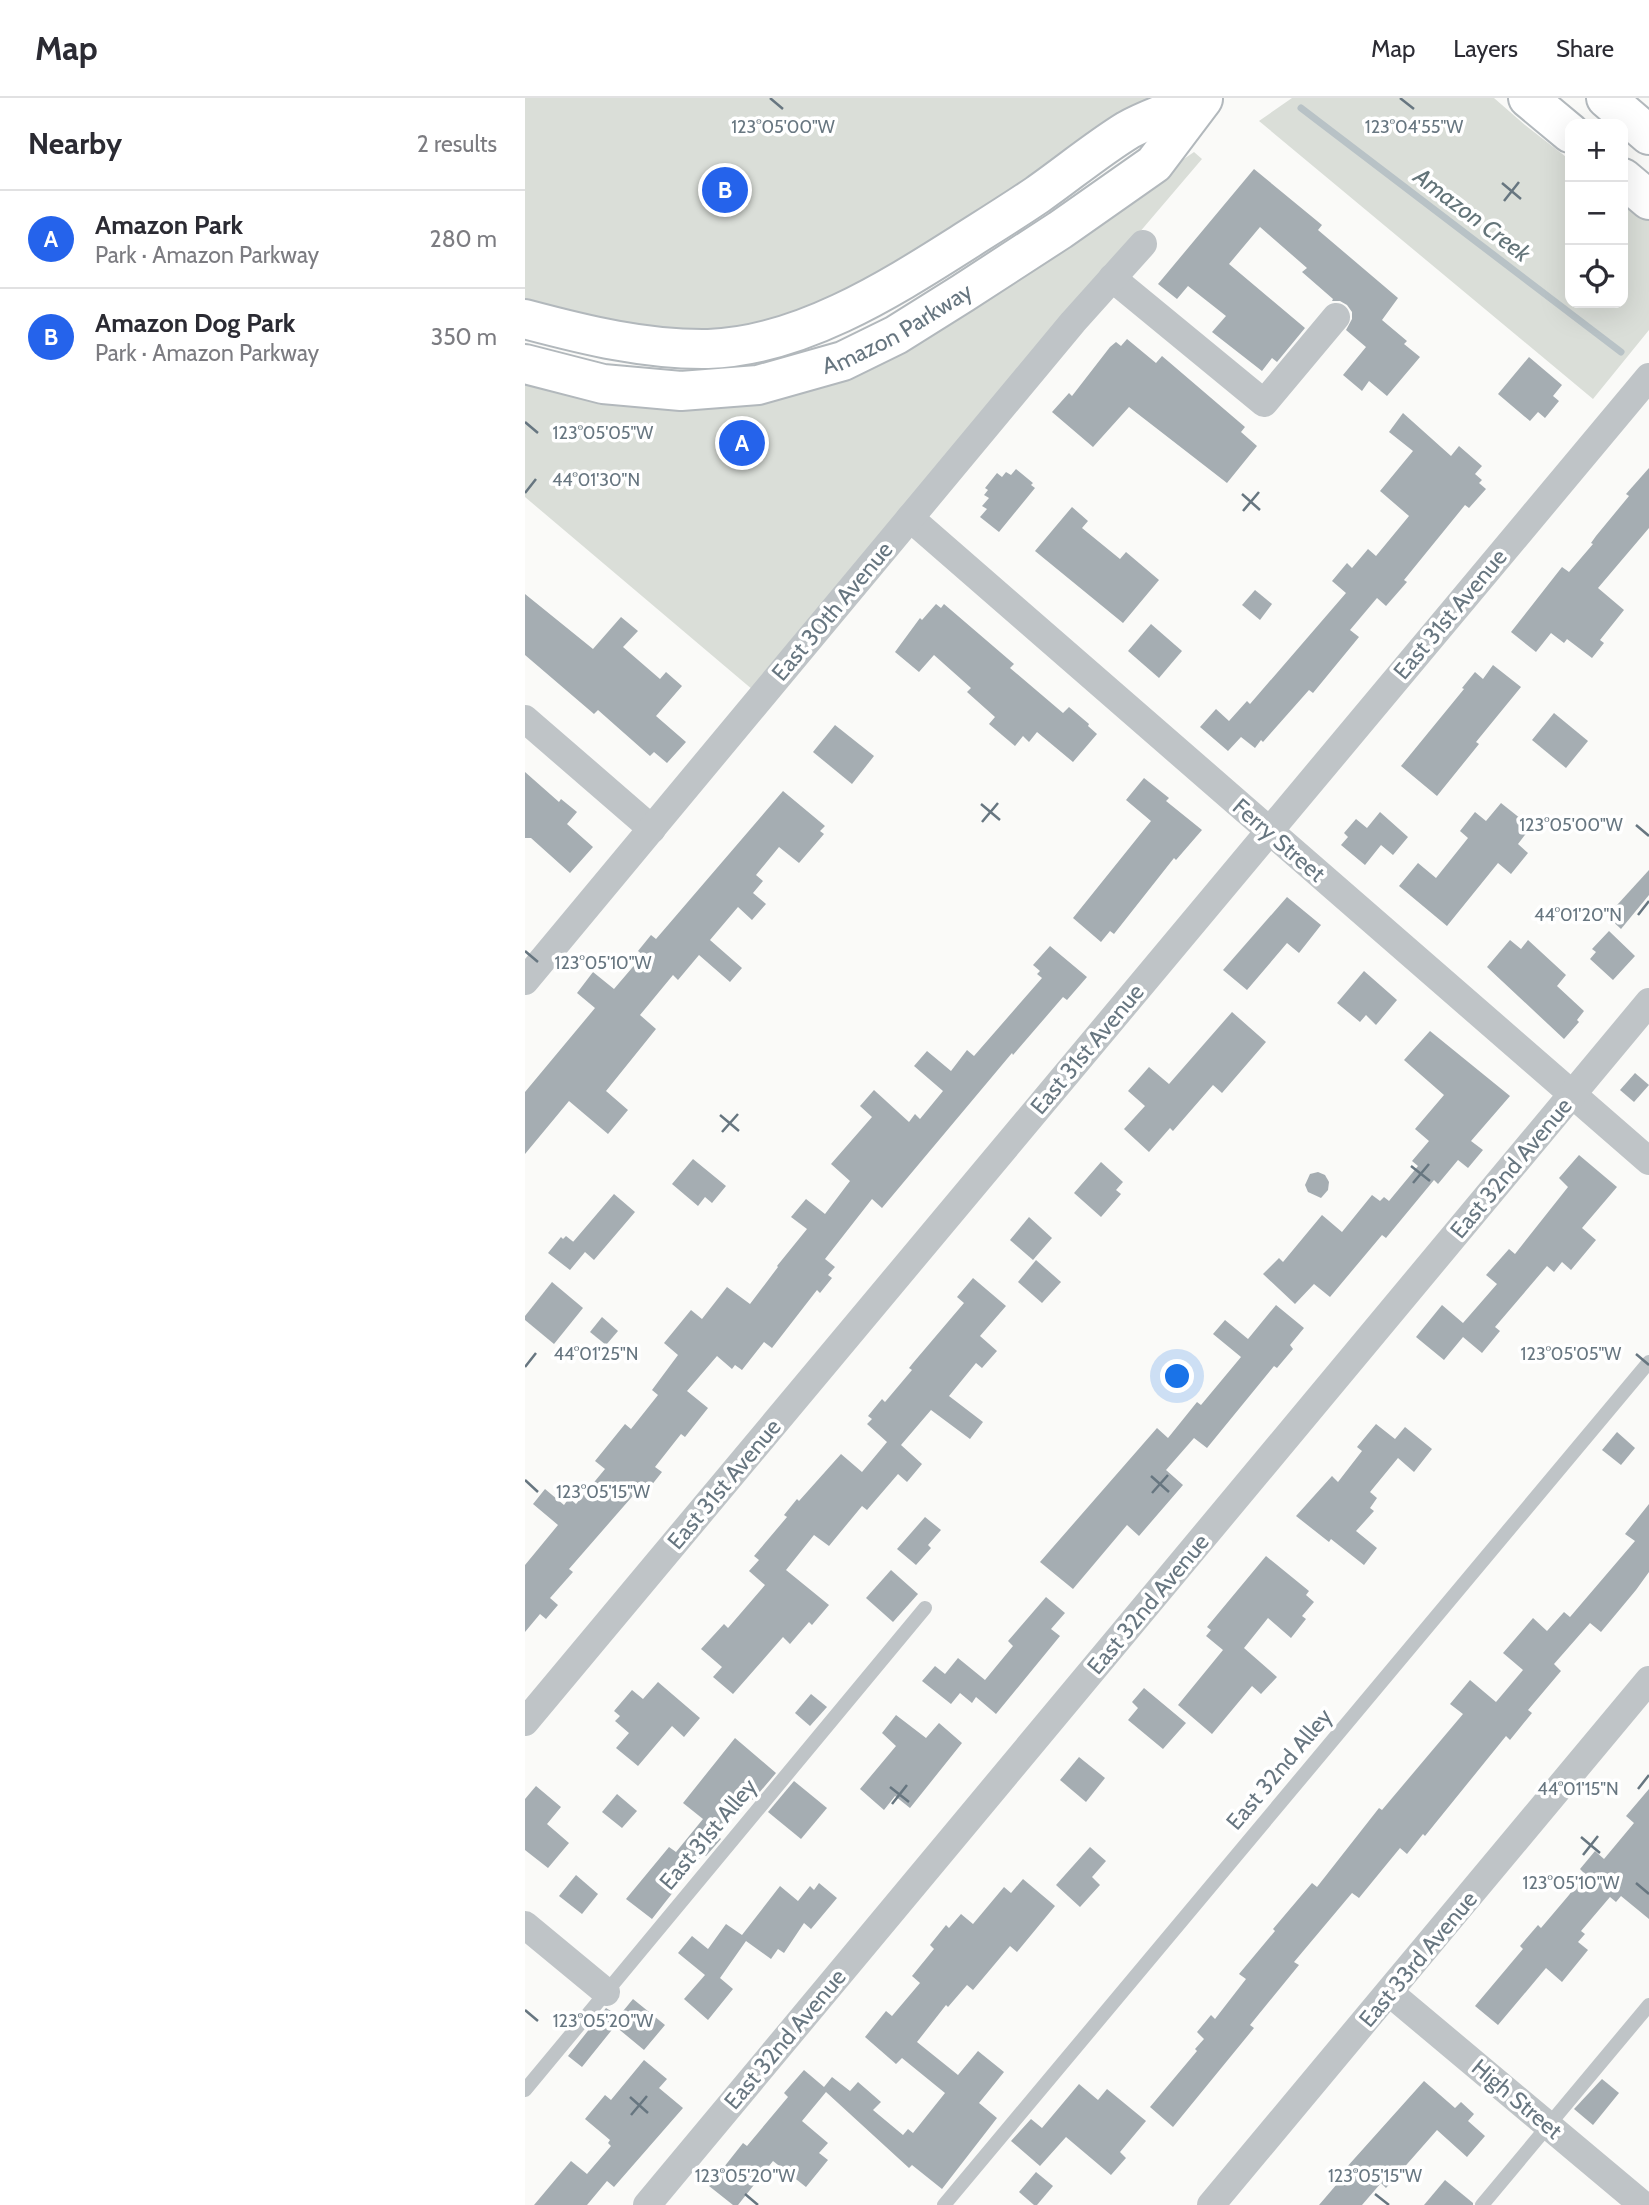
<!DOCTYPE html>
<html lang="en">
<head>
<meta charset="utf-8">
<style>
	:root { --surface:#fff; --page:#f2f2f3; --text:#2b2b33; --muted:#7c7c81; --line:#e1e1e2; --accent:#2563eb }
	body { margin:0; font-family:Cabin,sans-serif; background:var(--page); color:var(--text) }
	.controls { position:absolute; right:21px; top:21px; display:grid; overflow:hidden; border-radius:14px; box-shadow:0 7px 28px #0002 }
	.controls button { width:63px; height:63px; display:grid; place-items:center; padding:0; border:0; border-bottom:2px solid var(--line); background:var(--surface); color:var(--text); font:35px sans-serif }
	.you { position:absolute; left:653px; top:1279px; width:24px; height:24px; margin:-18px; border:5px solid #fff; border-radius:50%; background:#1a73e8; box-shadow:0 0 0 10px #1a73e833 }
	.badge { display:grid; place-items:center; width:46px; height:46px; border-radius:50%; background:var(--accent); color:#fff; font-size:23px; font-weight:700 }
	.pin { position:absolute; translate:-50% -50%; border:4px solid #fff; box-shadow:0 2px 7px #0006 }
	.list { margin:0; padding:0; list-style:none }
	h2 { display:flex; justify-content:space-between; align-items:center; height:91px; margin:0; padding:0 28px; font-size:30px }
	h2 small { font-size:23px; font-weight:400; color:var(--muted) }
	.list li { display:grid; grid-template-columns:46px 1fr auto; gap:21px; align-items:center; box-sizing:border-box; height:98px; padding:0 28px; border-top:2px solid var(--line) }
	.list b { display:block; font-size:26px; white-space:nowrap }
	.list p { margin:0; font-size:23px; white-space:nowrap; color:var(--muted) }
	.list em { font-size:23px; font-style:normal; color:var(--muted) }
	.icon { flex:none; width:38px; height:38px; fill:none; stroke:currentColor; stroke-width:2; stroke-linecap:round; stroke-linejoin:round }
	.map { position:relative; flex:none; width:1124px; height:2107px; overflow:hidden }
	header { display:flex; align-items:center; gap:42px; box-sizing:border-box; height:98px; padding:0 35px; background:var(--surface); border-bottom:2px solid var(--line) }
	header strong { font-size:33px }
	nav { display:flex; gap:38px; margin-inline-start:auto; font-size:24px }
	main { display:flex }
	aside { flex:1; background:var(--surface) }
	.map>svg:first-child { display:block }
	.green { fill:#daded8 }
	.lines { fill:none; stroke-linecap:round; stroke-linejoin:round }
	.stream { stroke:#b8c2c6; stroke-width:7 }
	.building { fill:#a5adb2 }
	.secondary-casing { stroke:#b2b8bc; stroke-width:42 }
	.lane { stroke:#bfc4c7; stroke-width:14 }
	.street { stroke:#bfc4c7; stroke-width:28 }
	.secondary { stroke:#fff; stroke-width:38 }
	.ticks { fill:none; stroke:#677680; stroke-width:2.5 }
	.labels { text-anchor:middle; stroke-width:7; stroke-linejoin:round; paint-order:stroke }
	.street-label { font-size:23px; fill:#677680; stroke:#fff }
	.water-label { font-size:24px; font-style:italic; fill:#637479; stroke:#fff }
	.ticks-label { font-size:18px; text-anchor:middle; fill:#677680; stroke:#fff; stroke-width:7; stroke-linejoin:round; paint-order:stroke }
</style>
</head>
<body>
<header>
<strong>Map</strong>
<nav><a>Map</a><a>Layers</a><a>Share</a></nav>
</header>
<main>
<aside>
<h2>Nearby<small>2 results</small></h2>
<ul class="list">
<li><span class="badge">A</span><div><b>Amazon Park</b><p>Park · Amazon Parkway</p></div><em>280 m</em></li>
<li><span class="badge">B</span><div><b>Amazon Dog Park</b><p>Park · Amazon Parkway</p></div><em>350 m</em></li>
</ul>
</aside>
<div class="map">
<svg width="1124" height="2107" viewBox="0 0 1124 2107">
	<rect width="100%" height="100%" fill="#fafaf8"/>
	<g class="green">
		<polygon points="0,0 622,0 419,139 292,209 220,228 132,234 0,203"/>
		<polygon points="767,0 969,0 1000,27 1045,62 1045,205 1098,205 1098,100 1124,119 1124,232 1068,301 734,23"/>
		<polygon points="669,54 677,61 400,386 228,592 0,399 0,280 235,300 528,151"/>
	</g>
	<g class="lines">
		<polyline class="stream" points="776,10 1096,254"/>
	</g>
	<g class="building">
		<polygon points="729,71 797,127 793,132 873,200 857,222 882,243 879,246 895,259 862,298 844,283 837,293 818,277 841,249 821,232 827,221 827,214 822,207 815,203 807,203 808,201 777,174 782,170 735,129 704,166 780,230 752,264 747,260 737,273 687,234 701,218 663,188 652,201 633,186"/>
		<polygon points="602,241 631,265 637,258 720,329 716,334 732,348 702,385 604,309 568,349 527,314 544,295 547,298 585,249 591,244 596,248"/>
		<polygon points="1004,259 1037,287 1028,298 1034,303 1020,320 1013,314 1005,323 973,296"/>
		<polygon points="878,315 926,358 934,348 957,368 950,376 957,382 954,385 961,391 944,410 940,407 879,482 882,484 861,508 852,500 825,532 834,539 788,595 784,592 738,644 736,642 730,650 716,639 703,653 675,629 691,611 704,623 722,603 725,606 821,495 807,483 822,465 827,470 843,451 851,458 884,418 855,393 888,353 864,334"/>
		<polygon points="1124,370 1124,430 1073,490 1099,512 1075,542 1079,545 1067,560 1042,541 1039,545 1026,535 1011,554 986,534 1037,469 1044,474 1068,446 1066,445 1071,438 1104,398 1101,396"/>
		<polygon points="491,371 508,385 506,387 510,390 474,434 455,419 462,411 457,408 464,400 459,397 463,392 460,390 472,375 477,379 481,374 486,377"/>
		<polygon points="547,409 563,423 557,430 595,461 601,454 634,482 598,525 510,453"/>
		<polygon points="730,492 747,506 735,522 717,507"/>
		<polygon points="0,496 68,551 96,519 113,533 98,549 135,581 141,574 157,588 131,618 161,644 142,665 129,654 125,658 73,612 69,616 0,557"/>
		<polygon points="411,506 416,510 419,506 489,566 485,570 538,615 544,609 564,626 563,628 572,636 548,664 512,634 504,644 498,638 490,648 464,626 470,619 442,594 446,590 409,557 394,574 370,554 395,520 397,522"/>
		<polygon points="626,526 657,553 634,580 603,553"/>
		<polygon points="968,567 996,589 951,644 954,646 912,698 876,668 939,591 937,590 950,574 958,581"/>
		<polygon points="1029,615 1063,643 1041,670 1007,642"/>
		<polygon points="310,627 349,658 327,686 288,654"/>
		<polygon points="0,674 34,704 36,701 52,714 42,726 68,749 45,775 6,740 0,740"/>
		<polygon points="619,680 644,700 641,703 677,732 651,762 649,760 589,836 585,833 576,844 548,820 626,723 601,702"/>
		<polygon points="258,693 300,728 295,733 299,736 274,765 254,749 231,777 238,783 228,795 241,806 227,822 213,809 185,842 217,870 205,884 174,857 153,882 148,877 115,917 131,931 81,993 103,1012 83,1036 44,1003 0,1056 0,994 70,910 52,895 68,874 89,891 118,857 113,853 126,837 131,841"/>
		<polygon points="976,705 1006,729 993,746 1003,755 986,776 973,765 922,828 874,788 893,765 911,780 943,740 935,733 950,714 961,723"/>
		<polygon points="855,714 883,739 868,757 856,747 840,767 816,747 823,739 819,735 831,721 842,730"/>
		<polygon points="1124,772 1124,797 1096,831 1082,818"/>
		<polygon points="762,799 796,827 774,855 762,845 722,892 698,872"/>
		<polygon points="1084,833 1110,858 1088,882 1065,861 1071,854 1067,851"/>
		<polygon points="985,842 996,851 1003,842 1041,877 1032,888 1059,913 1052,922 1054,924 1039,941 962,869"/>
		<polygon points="525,848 562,879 542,902 538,899 488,957 487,955 357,1110 347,1101 300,1161 310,1169 303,1177 307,1180 295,1195 292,1192 247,1250 239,1244 217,1272 210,1267 207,1271 192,1258 162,1293 183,1310 160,1339 156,1336 130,1369 137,1374 118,1398 112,1393 44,1471 48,1474 25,1500 33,1507 21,1521 15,1516 0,1534 0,1467 33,1427 8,1406 20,1391 39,1407 44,1400 51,1406 80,1371 70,1363 100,1326 106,1331 133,1297 127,1292 153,1257 139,1245 166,1212 177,1221 202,1189 225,1206 253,1169 252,1168 282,1131 266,1119 281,1101 300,1116 325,1083 306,1066 347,1019 335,1008 349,992 384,1024 390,1016 395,1021 418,993 389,968 402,953 426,973 442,952 449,958 517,880 512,876 515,873 508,867"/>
		<polygon points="839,873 872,902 851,927 841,917 835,924 812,905"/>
		<polygon points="707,914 741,944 697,995 688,987 648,1033 645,1030 624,1054 599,1031 620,1008 603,993 624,969 644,986"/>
		<polygon points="905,933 985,998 946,1043 958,1052 943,1070 933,1062 913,1086 909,1082 861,1140 857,1137 805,1199 789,1186 770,1206 738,1176 754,1160 758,1164 797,1117 817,1134 847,1097 855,1103 859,1099 864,1103 893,1068 887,1063 904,1043 890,1031 919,997 879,962"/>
		<polygon points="1110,975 1124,987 1109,1004 1095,992"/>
		<polygon points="1054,1057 1092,1089 1057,1130 1071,1142 1046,1172 1037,1164 1029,1174 1022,1168 970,1229 975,1233 957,1255 938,1239 919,1262 891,1239 917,1207 938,1225 972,1186 961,1177 984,1151 990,1156 1043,1089 1034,1080"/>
		<polygon points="168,1061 201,1088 187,1105 180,1099 173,1108 147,1086"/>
		<polygon points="576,1064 598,1084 591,1092 596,1096 576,1119 549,1095"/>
		<polygon points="793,1074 800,1077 804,1084 803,1092 796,1100 783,1094 780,1087 785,1076"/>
		<polygon points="89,1096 110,1114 69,1162 60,1154 45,1172 23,1155 36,1139 38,1141 41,1138 51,1146 48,1144"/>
		<polygon points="504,1119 527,1140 508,1162 485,1142"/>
		<polygon points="511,1162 536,1184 517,1205 493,1184"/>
		<polygon points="448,1180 481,1208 455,1238 472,1253 457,1270 451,1265 424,1298 458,1324 445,1341 406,1312 376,1347 397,1366 382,1384 373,1376 342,1412 337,1408 304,1448 289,1437 261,1472 304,1507 287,1527 284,1524 265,1546 258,1539 208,1596 188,1579 197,1569 176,1551 199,1526 203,1530 240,1487 224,1473 234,1462 229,1458 262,1419 259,1417 272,1401 274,1403 316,1356 337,1374 362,1344 342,1326 347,1321 343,1318 357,1301 360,1304 387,1272 384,1270 388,1265 439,1205 432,1199"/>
		<polygon points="27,1184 58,1210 29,1246 0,1222 0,1218"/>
		<polygon points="751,1207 779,1230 765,1247 768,1251 752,1270 749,1268 682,1350 669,1340 641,1372 658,1387 614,1438 602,1427 548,1491 515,1464 632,1330 643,1340 672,1304 676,1307 716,1259 688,1236 700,1222 723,1241"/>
		<polygon points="77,1219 93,1233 81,1247 65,1234"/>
		<polygon points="851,1326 870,1341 880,1329 907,1351 889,1374 873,1360 845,1394 852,1400 845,1410 849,1413 831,1433 852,1450 839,1467 806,1441 804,1444 771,1418 807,1378 813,1384 837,1353 832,1349"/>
		<polygon points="1092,1334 1110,1350 1096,1367 1077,1352"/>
		<polygon points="1124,1406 1124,1474 1111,1492 1076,1534 1065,1525 1029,1566 1036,1573 1003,1612 1007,1615 985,1642 981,1638 900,1738 898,1736 882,1756 875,1750 834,1800 827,1795 769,1864 774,1867 725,1927 729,1930 648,2029 625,2009 672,1953 670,1951 679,1941 672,1934 686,1917 690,1921 721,1881 714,1876 750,1833 748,1831 787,1785 792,1789 854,1710 857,1712 938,1616 925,1606 945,1582 971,1604 998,1572 978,1555 1008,1520 1022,1533 1039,1514 1045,1519 1110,1443 1100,1436"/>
		<polygon points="400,1419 416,1432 403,1447 406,1450 391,1467 372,1451"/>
		<polygon points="741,1458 784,1493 781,1497 789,1504 777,1518 781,1521 766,1540 743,1520 719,1550 752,1579 736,1596 727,1588 687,1636 653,1607 698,1552 681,1538 686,1532 682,1529"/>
		<polygon points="366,1472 393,1496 368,1524 341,1500"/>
		<polygon points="521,1499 540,1515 526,1531 535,1538 471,1616 451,1599 447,1605 435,1595 426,1606 397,1583 410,1568 420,1576 433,1560 460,1582 488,1548 483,1543"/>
		<polygon points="133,1584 175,1620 159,1639 147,1628 113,1668 91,1650 104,1635 90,1623 95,1618 89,1613 107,1592 118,1601"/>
		<polygon points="619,1590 661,1625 638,1651 603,1622 613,1610 607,1604"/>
		<polygon points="286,1596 302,1609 285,1628 270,1615"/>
		<polygon points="371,1617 401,1640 414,1625 437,1645 385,1710 370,1698 359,1712 335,1691 371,1648 357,1635"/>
		<polygon points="210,1640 251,1675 228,1702 224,1698 192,1737 196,1741 181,1758 178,1756 127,1821 101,1801 144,1749 151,1754 178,1721 158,1705"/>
		<polygon points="554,1659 580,1680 561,1704 535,1682"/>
		<polygon points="269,1683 302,1710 276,1741 243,1714"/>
		<polygon points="11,1688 36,1709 22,1726 44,1745 23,1770 0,1752 0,1701"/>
		<polygon points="1124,1691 1124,1821 1096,1798 1091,1804 1085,1799 1056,1833 1060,1836 1053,1844 1063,1852 1037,1884 1021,1870 973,1927 950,1908 998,1851 995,1848 1013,1827 1016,1830 1044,1797 1060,1776 1055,1771 1070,1753 1079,1761 1109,1725 1101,1718"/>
		<polygon points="92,1696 112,1713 97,1730 77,1714"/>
		<polygon points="565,1749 581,1763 567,1779 575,1787 555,1809 531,1787"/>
		<polygon points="51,1777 73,1796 57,1816 34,1798"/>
		<polygon points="498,1781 530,1808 492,1854 485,1848 448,1892 442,1887 423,1909 421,1907 392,1944 433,1977 453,1953 479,1974 454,2005 472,2020 417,2091 387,2067 384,2070 301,1994 277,2023 303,2045 294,2055 303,2062 281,2089 248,2063 213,2107 208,2107 184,2088 218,2045 222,2048 263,1999 259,1995 279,1972 299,1989 307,1979 325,1993 333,1984 356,2004 348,2012 378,2037 383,2031 388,2035 420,1995 377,1960 371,1966 340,1939 361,1913 367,1918 395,1885 387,1878 409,1851 405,1847 421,1827 424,1830 436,1816 448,1826 479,1789 486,1795"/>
		<polygon points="294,1785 312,1800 286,1831 279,1825 259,1855 253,1851 246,1861 221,1843 195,1880 208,1891 183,1922 159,1901 180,1877 153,1855 167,1838 183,1851 201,1826 217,1837 255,1788 273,1803 285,1788 289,1792"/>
		<polygon points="108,1901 140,1927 119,1952 90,1928 57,1969 43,1958 81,1910 94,1918"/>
		<polygon points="119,1962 142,1981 134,1990 158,2010 89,2089 82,2083 62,2107 9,2107 46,2063 62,2076 86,2048 83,2045 85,2042 60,2021 80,1997 86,2002"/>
		<polygon points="1077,1981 1094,1995 1068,2027 1049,2011"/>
		<polygon points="899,1983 930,2010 936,2004 949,2016 943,2023 960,2038 942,2059 912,2032 861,2090 856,2085 837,2107 794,2107 824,2072 821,2070"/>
		<polygon points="554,1986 573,2002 582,1991 621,2023 595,2054 601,2060 586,2077 541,2039 515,2068 486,2043 506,2021 517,2030"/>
		<polygon points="511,2074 528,2088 512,2107 509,2107 494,2094"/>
		<polygon points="920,2082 948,2105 948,2107 899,2107"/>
	</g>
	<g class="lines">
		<g class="secondary-casing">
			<g id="secondary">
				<polyline points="1003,0 1045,35"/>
				<polyline points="1081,0 1124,37"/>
				<polyline points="1098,80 1124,102"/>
				<path d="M0 221C60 237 121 252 183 251 274 248 362 193 436 146 461 130 487 114 512 97 542 76 572 51 603 32 626 19 653 11 677 1"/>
				<path id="s1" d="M0 266 78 286 156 293 233 287 318 263 371 237 438 195 535 132 629 66 678 1"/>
			</g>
		</g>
		<g class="lane">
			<polyline points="0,1992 400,1510"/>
			<polyline points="419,2107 1124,1264"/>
			<polyline points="957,2107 1124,1907"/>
		</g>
		<g class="street">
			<polyline points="587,180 739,305 811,219"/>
			<polyline points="385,420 1124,1063"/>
			<polyline points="0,621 127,731"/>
			<polyline points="0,883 548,224 618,146"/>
			<polyline points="0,1624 1124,279"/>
			<polyline points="0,1827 81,1894"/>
			<polyline points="865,1895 1118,2107"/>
			<polyline points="122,2107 1124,904"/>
			<polyline points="686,2107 1124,1582"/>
		</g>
		<use href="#secondary" class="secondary"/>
	</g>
	<path class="ticks" d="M245 0 258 11M875 0 889 11M977 85 996 101M979 103 994 84M0 324 13 335M0 395 11 381M717 396 735 412M718 413 734 394M456 706 475 722M457 724 473 705M1111 727 1124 738M1113 817 1124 803M0 853 13 864M195 1017 214 1033M197 1034 213 1016M886 1068 905 1083M888 1085 904 1066M1111 1256 1124 1267M0 1269 11 1255M626 1378 644 1394M0 1382 13 1394M627 1395 643 1377M365 1689 384 1704M1113 1691 1124 1677M367 1706 382 1687M1056 1739 1075 1755M1058 1757 1073 1738M1111 1785 1124 1796M0 1912 13 1923M105 1999 123 2015M106 2017 122 1998M220 2096 233 2107M850 2096 864 2107"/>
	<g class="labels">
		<g class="street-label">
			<text dy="8" stroke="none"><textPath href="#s1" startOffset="387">Amazon Parkway</textPath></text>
			<text transform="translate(307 513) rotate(-50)" y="8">East 30th Avenue</text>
			<text transform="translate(925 516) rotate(-50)" y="8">East 31st Avenue</text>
			<text transform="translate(754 742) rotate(41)" y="8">Ferry Street</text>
			<text transform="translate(562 951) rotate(-50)" y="8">East 31st Avenue</text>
			<text transform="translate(986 1070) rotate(-50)" y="8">East 32nd Avenue</text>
			<text transform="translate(199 1386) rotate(-50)" y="8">East 31st Avenue</text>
			<text transform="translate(623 1506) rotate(-50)" y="8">East 32nd Avenue</text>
			<text transform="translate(754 1671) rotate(-50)" y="8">East 32nd Alley</text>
			<text transform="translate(183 1736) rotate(-50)" y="8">East 31st Alley</text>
			<text transform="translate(893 1861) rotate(-50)" y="8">East 33rd Avenue</text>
			<text transform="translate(260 1941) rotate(-50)" y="8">East 32nd Avenue</text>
			<text transform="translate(992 2001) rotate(40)" y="8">High Street</text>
		</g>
		<g class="water-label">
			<text transform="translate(947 117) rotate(37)" y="8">Amazon Creek</text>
		</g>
	</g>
	<g class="ticks-label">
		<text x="258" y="35">123°05'00"W</text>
		<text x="889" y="35">123°04'55"W</text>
		<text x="78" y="341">123°05'05"W</text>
		<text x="71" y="388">44°01'30"N</text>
		<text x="1046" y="733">123°05'00"W</text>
		<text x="1053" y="823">44°01'20"N</text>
		<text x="78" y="871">123°05'10"W</text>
		<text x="71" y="1262">44°01'25"N</text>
		<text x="1046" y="1262">123°05'05"W</text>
		<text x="78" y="1400">123°05'15"W</text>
		<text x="1053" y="1697">44°01'15"N</text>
		<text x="1046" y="1791">123°05'10"W</text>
		<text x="78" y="1929">123°05'20"W</text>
		<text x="220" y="2084">123°05'20"W</text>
		<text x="850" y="2084">123°05'15"W</text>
	</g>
</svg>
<div class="controls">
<button>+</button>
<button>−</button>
<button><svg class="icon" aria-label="locate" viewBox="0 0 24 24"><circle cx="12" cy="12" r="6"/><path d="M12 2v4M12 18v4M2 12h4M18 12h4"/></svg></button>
</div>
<div class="you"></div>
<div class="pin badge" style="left:217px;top:345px">A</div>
<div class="pin badge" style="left:200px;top:92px">B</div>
</div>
</main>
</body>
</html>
